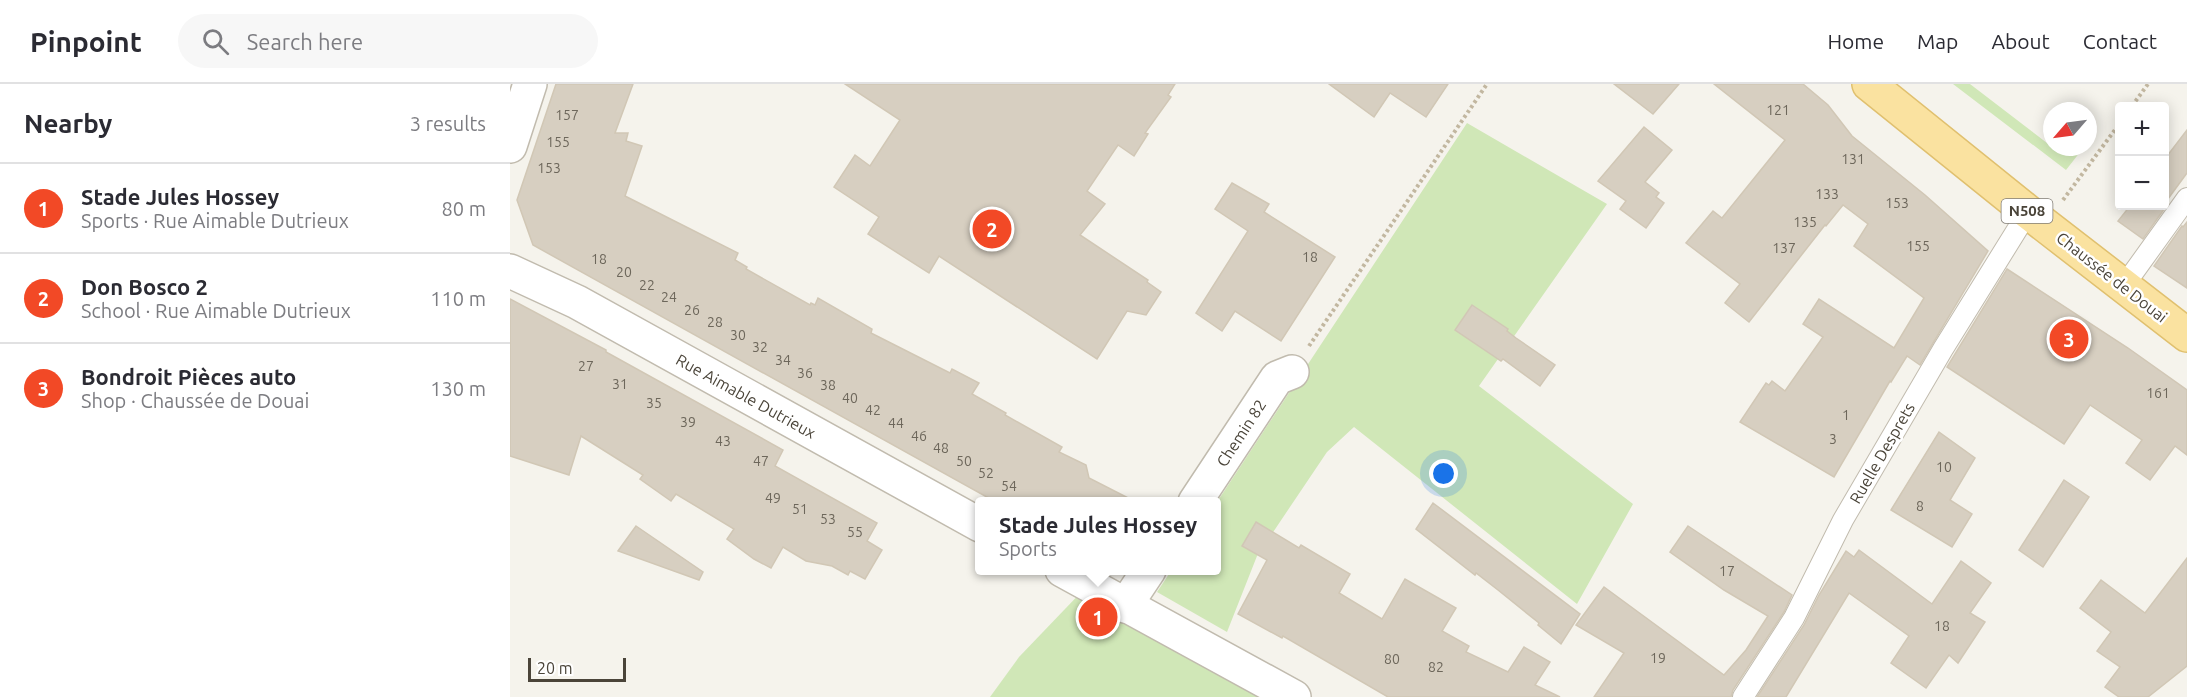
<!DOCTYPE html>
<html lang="en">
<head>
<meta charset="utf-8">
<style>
	:root { --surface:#fff; --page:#f7f7f7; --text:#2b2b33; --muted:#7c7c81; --line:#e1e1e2; --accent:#f24926 }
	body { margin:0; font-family:Ubuntu,sans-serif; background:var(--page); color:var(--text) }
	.controls { position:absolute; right:18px; top:18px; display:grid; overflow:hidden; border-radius:6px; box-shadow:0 3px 15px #0003 }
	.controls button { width:54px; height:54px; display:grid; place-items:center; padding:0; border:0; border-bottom:2px solid var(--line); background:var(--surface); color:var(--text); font:30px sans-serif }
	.compass { position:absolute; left:1533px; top:18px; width:54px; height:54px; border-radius:50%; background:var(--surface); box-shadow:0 3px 15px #0003; rotate:242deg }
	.scale { position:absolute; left:18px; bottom:15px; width:98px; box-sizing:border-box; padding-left:6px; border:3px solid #4a4439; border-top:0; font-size:16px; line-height:21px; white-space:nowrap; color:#4a4439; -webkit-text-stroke:4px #fff; paint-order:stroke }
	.you { position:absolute; left:934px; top:390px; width:21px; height:21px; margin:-15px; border:4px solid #fff; border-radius:50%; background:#1a73e8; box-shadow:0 0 0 9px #1a73e833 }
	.badge { display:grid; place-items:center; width:39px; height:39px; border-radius:50%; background:var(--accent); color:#fff; font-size:20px; font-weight:700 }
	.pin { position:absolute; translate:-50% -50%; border:3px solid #fff; box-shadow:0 2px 6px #0006 }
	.popup { position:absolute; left:465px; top:413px; width:246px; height:78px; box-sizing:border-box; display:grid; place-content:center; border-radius:6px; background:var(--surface); filter:drop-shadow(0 2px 4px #0005); font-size:20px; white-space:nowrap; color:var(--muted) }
	.popup b { font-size:22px; color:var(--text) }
	.popup::after { content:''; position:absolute; left:50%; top:100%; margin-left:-12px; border:12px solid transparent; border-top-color:var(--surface) }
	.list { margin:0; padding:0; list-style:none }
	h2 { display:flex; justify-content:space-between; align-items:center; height:78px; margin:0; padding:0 24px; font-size:26px }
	h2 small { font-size:20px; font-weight:400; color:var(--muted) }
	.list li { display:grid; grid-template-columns:39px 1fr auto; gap:18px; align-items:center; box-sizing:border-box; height:90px; padding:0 24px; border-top:2px solid var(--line) }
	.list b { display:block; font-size:22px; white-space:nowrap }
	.list p { margin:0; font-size:20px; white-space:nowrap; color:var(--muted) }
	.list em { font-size:20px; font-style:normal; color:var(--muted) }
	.icon { flex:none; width:33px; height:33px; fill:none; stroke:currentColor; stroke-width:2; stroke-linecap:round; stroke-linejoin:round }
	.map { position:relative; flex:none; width:1677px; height:613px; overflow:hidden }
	header { display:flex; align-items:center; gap:36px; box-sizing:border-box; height:84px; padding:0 30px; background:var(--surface); border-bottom:2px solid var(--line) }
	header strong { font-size:28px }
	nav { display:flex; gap:33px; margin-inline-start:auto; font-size:21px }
	.search { width:420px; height:54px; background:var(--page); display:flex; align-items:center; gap:15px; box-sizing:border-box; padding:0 21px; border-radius:33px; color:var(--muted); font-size:22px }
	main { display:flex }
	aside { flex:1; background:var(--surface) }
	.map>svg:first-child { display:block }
	.green { fill:#d0e7b7 }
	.building { fill:#d7cfc1; stroke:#d1c7b5; stroke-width:1.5 }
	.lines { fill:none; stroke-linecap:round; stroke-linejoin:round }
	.service-casing { stroke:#c1bbae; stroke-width:22 }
	.minor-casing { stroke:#c1bbae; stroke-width:36 }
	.primary-casing { stroke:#e0c06f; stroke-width:36 }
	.path { stroke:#c2b7a0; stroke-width:4; stroke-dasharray:3 3; stroke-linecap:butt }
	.service { stroke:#fff; stroke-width:20 }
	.minor { stroke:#fff; stroke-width:33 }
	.primary { stroke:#fae2a0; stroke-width:33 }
	.labels { text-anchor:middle; stroke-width:5; stroke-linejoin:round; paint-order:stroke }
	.number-label { font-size:14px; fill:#6d675b }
	.shield { fill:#fff; stroke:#807c74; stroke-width:1.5 }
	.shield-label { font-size:15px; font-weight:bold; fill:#4a4439 }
	.street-label { font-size:16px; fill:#4a4439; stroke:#fff }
</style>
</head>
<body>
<header>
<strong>Pinpoint</strong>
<div class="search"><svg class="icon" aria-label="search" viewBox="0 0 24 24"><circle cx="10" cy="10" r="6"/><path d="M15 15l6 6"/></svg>Search here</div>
<nav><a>Home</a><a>Map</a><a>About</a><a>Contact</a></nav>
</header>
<main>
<aside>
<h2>Nearby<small>3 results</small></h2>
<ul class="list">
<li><span class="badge">1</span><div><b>Stade Jules Hossey</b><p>Sports · Rue Aimable Dutrieux</p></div><em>80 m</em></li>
<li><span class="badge">2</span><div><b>Don Bosco 2</b><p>School · Rue Aimable Dutrieux</p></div><em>110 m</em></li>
<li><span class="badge">3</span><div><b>Bondroit Pièces auto</b><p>Shop · Chaussée de Douai</p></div><em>130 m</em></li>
</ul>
</aside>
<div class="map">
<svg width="1677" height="613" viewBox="0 0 1677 613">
	<rect width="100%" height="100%" fill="#f5f3ec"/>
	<g class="green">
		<polygon points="1443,0 1460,0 1550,69 1555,63 1574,63 1556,86"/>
		<polygon points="957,39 1097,120 969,302 1123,420 1067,520 844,343 817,368 747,472 717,548 647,508 661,487 706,486 707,418"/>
		<polygon points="578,501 760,613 480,613 509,573"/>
	</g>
	<g class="building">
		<polygon points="46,0 123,0 105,49 118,49 116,57 132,62 115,112 228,169 225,176 237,183 236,185 300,221 301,219 305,221 308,214 362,245 361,249 440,289 442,285 469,299 462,310 496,329 495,331 552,363 549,368 576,381 579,394 624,417 484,417 23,161 7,116"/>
		<polygon points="335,0 665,0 658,11 661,13 635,49 638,50 624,72 608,61 577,107 595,120 570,151 638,196 637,198 651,208 636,231 617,227 587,275 429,172 419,189 358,150 369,133 324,103 345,71 360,82 390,36"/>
		<polygon points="819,0 938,0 916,33 880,9 864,33"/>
		<polygon points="1104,0 1169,0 1143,30"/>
		<polygon points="1204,0 1293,0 1318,21 1342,52 1415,111 1478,167 1410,281 1397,272 1381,298 1380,297 1324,393 1230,338 1256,299 1259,301 1262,297 1275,307 1313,253 1293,240 1309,215 1384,264 1414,214 1344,162 1358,140 1333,121 1316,142 1315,141 1239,238 1215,219 1230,200 1176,159 1203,127 1212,134 1275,56"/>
		<polygon points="1134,43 1162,66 1135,98 1149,109 1146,113 1154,119 1136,144 1110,125 1116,117 1088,97"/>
		<polygon points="1677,46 1677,89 1655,119 1657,121 1633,155 1608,137 1620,122 1654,122 1654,76"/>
		<polygon points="722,99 759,120 754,128 825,173 771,257 725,227 712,247 686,229 738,147 705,125"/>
		<polygon points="1677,138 1677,204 1644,182 1672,142 1673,143"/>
		<polygon points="1497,185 1618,264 1677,306 1677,371 1665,362 1640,396 1616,379 1632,356 1580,321 1554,360 1437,283"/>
		<polygon points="0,215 96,266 96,268 273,366 265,382 367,439 357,457 372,466 355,495 340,487 338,491 322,482 296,477 273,463 261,484 244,475 217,455 224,445 166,410 161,417 130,395 133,391 71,352 59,391 0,372"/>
		<polygon points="962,221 998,245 997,247 1006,254 1045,281 1030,302 993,275 991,277 945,246"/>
		<polygon points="1429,348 1465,374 1440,416 1462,430 1442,463 1381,426"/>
		<polygon points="1554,396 1579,413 1533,483 1509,466"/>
		<polygon points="923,419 1070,530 1051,560 1028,541 1029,539 988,506 966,489 965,491 906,445"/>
		<polygon points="746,438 789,464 791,461 840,490 829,509 872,535 895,495 946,524 932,547 959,562 956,568 998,588 1014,563 1040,578 1025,601 1050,613 878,613 773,552 772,554 728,530 757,476 732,462"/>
		<polygon points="126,442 193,488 189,496 108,467"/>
		<polygon points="1178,442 1282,511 1274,528 1223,606 1221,613 1084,613 1114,569 1066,541 1094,503 1214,591 1236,566 1258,532 1214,506 1160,468"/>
		<polygon points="1349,466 1422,520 1451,477 1481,499 1460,529 1475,538 1448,579 1439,571 1416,604 1381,579 1399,552 1339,509 1276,613 1247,613 1294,541 1309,511 1336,467 1344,473"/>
		<polygon points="1677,474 1677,582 1638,613 1609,613 1595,603 1610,583 1587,567 1601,548 1570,524 1591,496 1635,529"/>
	</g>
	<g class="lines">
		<g class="service-casing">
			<g id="service">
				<polyline points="1613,203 1677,114"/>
				<polyline points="1233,613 1284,534 1333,436 1433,265 1518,128"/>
			</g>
		</g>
		<g class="minor-casing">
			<g id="minor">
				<polyline points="0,62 20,0"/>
				<polyline points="0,187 67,218 470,441"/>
				<polyline points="685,418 767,294 782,288"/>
				<polyline points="552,486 784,613"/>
				<polyline points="615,522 639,486"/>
			</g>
		</g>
		<g class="primary-casing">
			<polyline id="primary" points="1359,0 1518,128 1677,251"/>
		</g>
		<g class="path">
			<polyline points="1622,22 1638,0"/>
			<polyline points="1553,116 1610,39"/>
			<polyline points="799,262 977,0"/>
		</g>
		<use href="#service" class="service"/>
		<use href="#minor" class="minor"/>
		<use href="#primary" class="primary"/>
	</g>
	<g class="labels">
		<g class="number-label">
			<text x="1268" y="31">121</text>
			<text x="57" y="36">157</text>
			<text x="48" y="63">155</text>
			<text x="1343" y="80">131</text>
			<text x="39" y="89">153</text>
			<text x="1317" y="115">133</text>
			<text x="1387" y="124">153</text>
			<text x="1295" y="143">135</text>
			<text x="1408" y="167">155</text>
			<text x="1274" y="169">137</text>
			<text x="800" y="178">18</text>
			<text x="89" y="180">18</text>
			<text x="114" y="193">20</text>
			<text x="137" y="206">22</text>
			<text x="159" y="218">24</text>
			<text x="182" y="231">26</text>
			<text x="205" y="243">28</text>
			<text x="228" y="256">30</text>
			<text x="250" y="268">32</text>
			<text x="273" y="281">34</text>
			<text x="76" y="287">27</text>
			<text x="295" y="294">36</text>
			<text x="110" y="305">31</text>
			<text x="318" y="306">38</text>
			<text x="1648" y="314">161</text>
			<text x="340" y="319">40</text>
			<text x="144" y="324">35</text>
			<text x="363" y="331">42</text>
			<text x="1336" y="336">1</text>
			<text x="178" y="343">39</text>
			<text x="386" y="344">44</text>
			<text x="409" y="357">46</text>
			<text x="1323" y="360">3</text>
			<text x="213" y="362">43</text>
			<text x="431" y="369">48</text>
			<text x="251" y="382">47</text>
			<text x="454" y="382">50</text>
			<text x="1434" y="388">10</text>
			<text x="476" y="394">52</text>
			<text x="499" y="407">54</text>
			<text x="263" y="419">49</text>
			<text x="1410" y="427">8</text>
			<text x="290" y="430">51</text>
			<text x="318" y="440">53</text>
			<text x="345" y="453">55</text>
			<text x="1217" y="492">17</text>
			<text x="1432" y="547">18</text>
			<text x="1148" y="579">19</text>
			<text x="882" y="580">80</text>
			<text x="926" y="588">82</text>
		</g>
		<rect class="shield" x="1491.5" y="115" width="51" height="24" rx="4.5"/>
		<g class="shield-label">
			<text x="1517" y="132">N508</text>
		</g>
		<g class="street-label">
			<text transform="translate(1602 193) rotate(38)" y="6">Chaussée de Douai</text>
			<text transform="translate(236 312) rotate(29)" y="6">Rue Aimable Dutrieux</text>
			<text transform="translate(731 349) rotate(-57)" y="6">Chemin 82</text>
			<text transform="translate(1372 369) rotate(-60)" y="6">Ruelle Desprets</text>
		</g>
	</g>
</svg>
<div class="controls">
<button>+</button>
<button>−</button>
</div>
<svg class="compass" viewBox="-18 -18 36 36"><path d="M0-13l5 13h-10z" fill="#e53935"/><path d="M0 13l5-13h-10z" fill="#7c7c81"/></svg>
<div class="scale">20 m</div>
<div class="you"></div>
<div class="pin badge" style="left:588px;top:533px">1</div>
<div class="popup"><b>Stade Jules Hossey</b>Sports</div>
<div class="pin badge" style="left:482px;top:145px">2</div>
<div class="pin badge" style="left:1559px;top:255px">3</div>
</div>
</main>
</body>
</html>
